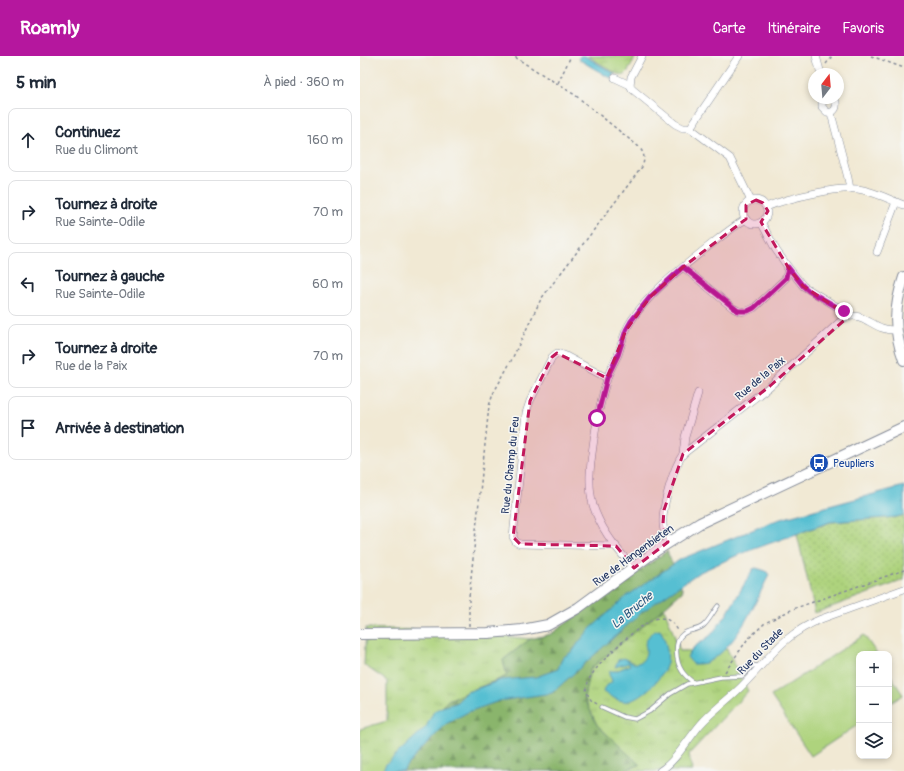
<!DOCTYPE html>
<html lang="fr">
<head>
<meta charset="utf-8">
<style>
	:root { --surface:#fff; --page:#f6f6f7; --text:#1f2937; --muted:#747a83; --line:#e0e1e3; --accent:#b5179e }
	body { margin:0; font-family:Pangolin,sans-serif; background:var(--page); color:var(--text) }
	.controls { position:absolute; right:12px; bottom:12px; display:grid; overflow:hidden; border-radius:8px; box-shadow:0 2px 6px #0003 }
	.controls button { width:36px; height:36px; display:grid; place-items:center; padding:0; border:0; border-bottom:1px solid var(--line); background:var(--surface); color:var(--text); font:20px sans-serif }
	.compass { position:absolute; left:448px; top:12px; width:36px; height:36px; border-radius:50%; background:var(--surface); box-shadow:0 2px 6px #0003; rotate:16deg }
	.stop { position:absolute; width:12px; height:12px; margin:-9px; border:3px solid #b5179e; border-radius:50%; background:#fff }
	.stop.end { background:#b5179e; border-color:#fff; box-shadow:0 1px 4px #0008 }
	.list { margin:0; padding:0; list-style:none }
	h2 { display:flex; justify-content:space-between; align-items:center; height:52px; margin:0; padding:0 16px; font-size:17px }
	h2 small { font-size:13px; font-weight:400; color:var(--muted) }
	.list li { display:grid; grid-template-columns:26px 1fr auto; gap:12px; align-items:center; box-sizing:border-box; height:64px; margin:0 8px 8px; padding:0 8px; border:1px solid var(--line); border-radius:8px }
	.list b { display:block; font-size:15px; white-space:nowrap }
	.list p { margin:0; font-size:13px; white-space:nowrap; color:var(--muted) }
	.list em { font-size:13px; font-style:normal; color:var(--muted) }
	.icon { flex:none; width:22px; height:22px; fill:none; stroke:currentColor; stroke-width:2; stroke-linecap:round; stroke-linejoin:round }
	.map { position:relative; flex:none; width:544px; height:715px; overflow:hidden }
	header { display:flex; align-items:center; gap:24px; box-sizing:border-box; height:56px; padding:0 20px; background:var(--accent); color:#fff }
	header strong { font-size:19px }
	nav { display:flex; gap:22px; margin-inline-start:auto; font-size:14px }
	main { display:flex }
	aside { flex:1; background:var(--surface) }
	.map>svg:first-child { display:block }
	.grass { fill:url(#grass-tufts); stroke:#64816e }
	.forest { fill:url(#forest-firs); stroke:#527265 }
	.park { fill:url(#park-dots); stroke:#64816e }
	.pitch { fill:#aed37d; stroke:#64816e }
	.water { fill:#56bfd2; stroke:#387798 }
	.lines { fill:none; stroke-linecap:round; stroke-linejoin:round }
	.lane-casing { stroke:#868c99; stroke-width:5 }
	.street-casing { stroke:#868c99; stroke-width:8 }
	.secondary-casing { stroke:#868c99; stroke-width:12 }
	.path { stroke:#868c99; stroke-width:1.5; stroke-dasharray:3 3; stroke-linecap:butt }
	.lane { stroke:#fff; stroke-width:3.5 }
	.street { stroke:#fff; stroke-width:7 }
	.secondary { stroke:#fff; stroke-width:10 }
	.route { stroke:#b5179e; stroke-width:5 }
	.marked { fill:#c2185b; fill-opacity:0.2; stroke:#c2185b; stroke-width:3; stroke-dasharray:8 5; stroke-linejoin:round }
	.labels { text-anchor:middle; stroke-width:3; stroke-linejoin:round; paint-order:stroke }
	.street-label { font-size:11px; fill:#1b2f5e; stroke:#f6f6f2 }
	.transit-label { font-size:11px; fill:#164399; stroke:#f6f6f2; text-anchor:start }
	.water-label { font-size:12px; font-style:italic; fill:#2d5a81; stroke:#f6f6f2 }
</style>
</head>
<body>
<header>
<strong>Roamly</strong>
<nav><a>Carte</a><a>Itinéraire</a><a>Favoris</a></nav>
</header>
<main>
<aside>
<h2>5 min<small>À pied · 360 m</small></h2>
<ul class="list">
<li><svg class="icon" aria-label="ahead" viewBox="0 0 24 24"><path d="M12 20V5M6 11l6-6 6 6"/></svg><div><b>Continuez</b><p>Rue du Climont</p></div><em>160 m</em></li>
<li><svg class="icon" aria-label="right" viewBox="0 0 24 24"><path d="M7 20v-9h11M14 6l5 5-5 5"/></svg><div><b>Tournez à droite</b><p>Rue Sainte-Odile</p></div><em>70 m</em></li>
<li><svg class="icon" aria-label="left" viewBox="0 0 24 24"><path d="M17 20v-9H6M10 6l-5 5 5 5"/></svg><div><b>Tournez à gauche</b><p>Rue Sainte-Odile</p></div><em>60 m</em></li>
<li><svg class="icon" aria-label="right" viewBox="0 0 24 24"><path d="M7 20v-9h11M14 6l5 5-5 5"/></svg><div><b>Tournez à droite</b><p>Rue de la Paix</p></div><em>70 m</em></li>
<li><svg class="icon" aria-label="arrive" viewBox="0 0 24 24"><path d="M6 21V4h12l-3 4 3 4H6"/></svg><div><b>Arrivée à destination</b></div></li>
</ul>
</aside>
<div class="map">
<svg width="544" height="715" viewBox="0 0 544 715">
	<defs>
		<pattern id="grass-tufts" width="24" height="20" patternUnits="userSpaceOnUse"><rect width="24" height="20" fill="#aed37d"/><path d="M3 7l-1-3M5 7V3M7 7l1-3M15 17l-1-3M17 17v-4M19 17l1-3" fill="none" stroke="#95b56e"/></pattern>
		<pattern id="forest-firs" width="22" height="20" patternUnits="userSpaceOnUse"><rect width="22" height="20" fill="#8ab56c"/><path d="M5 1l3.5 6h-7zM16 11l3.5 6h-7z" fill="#70945c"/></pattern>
		<pattern id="park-dots" width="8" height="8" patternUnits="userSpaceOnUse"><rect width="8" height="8" fill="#aed37d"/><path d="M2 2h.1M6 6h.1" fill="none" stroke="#95b56e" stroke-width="1.8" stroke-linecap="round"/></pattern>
	</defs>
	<rect width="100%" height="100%" fill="#f6f6f2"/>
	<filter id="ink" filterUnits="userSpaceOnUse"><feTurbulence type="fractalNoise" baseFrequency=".025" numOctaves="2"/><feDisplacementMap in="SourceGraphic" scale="8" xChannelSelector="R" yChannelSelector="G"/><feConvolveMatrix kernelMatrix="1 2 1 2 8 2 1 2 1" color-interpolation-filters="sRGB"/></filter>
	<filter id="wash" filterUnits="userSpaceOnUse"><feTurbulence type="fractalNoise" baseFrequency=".012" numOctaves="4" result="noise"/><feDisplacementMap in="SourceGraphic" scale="16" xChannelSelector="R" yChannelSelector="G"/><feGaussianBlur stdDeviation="0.9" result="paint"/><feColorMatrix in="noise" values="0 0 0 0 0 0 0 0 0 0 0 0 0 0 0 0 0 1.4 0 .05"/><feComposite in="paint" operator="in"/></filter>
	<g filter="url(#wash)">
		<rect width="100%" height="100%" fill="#f1e9d4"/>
		<g class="grass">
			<polygon points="228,0 276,0 268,15 264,19 257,18"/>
			<polygon points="304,552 320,595 367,593 388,635 329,698 332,715 262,715 279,709 237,669 224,641 230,613"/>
			<polygon points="6,572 106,576 170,583 143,604 147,620 88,644 33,715 0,715 0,673 27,665 27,625 4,609"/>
		</g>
		<polygon class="forest" points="307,495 323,535 304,552 230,613 224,641 237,669 280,709 262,715 33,715 88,644 147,620 143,604 170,583 191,578"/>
		<polygon class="park" points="544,459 544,524 455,557 437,478 471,466 537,461"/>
		<g class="pitch">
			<polygon points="504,579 517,598 499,598 499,668 451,700 411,640"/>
			<polygon points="529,617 543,639 529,648"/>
		</g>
		<g class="water">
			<polygon points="220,0 225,0 255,18 250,22 218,3"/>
			<polygon points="544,430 544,459 537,461 470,466 380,498 338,517 282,556 192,637 139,645 108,656 86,668 47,709 43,715 22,715 26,708 66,671 74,655 82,651 96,647 107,636 141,624 176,621 198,613 202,602 213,595 219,586 230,573 267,540 321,503 417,464"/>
			<path d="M396 512 406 515 409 519C394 548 378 590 348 606 344 608 338 608 333 608L327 601 334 591 351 579 367 558 393 513Z"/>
			<path d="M300 574C305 581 309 598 307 607 304 620 283 642 269 645 260 647 250 640 243 636L245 631 252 626 251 622 249 619 250 615H256L270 609 269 607 255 611 258 604 264 602C267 604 270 606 273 607 285 609 288 596 285 588 288 580 291 575 300 574Z"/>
		</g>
	</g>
	<g filter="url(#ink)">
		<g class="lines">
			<g class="lane-casing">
				<g id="lane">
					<path d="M333 626C329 623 325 620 322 615 316 606 313 585 323 578 329 573 337 575 343 570 349 565 353 556 358 550"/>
					<path d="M242 651 264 661 275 663 290 655 310 638 327 628 361 621 382 620C389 615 391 606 399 611"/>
				</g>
			</g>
			<g class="street-casing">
				<g id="street">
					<polyline points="456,0 461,18"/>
					<polyline points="255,22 270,29 272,33 315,68 323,72 330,72 370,102 391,145"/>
					<polyline points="270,29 271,21 282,0"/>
					<path d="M467 42 462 47V51L467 56C474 57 477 53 476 46L472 42"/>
					<polyline points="471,57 488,122 490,133"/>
					<polyline points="330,72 379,0"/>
					<circle cx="395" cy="156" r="12"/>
					<path d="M406 151C428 142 482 129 503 134 517 137 531 144 544 149"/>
					<polyline points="517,196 536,146"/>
					<path d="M323 211 373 252C381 257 386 256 394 252L426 222 428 211 416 194 401 166"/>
					<polyline points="428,211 443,230 484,255 489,260"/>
					<polyline points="247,322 204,299 197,297 192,301 170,345 166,357 153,481 156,486 160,488 256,490"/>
					<polyline points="323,398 325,381 338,337"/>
					<path d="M308 486C306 480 303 474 303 468 302 451 313 412 323 398L410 330 484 262C504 253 513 276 536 274"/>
					<path d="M274 512C257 494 240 472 233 449 227 426 231 405 234 383 237 363 241 343 247 323 249 315 254 307 258 299 262 287 264 275 271 265 290 236 318 215 344 194 358 183 371 172 386 163"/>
					<path d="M300 715C316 705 328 683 340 669 352 655 368 644 381 631 409 603 422 579 461 563L544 533"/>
				</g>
			</g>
			<g class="secondary-casing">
				<g id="secondary">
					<path d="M544 221C534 251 533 274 544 304"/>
					<polyline points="0,578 128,577 162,574 188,569 218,552 297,494 340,467 544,371"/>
				</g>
			</g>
			<g class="path">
				<polyline points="511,0 544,12"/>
				<polyline points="466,8 472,0"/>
				<polyline points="198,27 211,0"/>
				<path d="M109 570V541L129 350 133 338 151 305 181 243 282 111C285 103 285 98 279 91L215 39 153 0"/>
				<polyline points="365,616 387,584 405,567 433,553 544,514"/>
				<path d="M237 648 231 644 226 635C227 630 228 624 231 620 239 606 285 561 300 562 309 562 315 569 319 576"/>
			</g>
			<use href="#lane" class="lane"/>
			<use href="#street" class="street"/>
			<use href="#secondary" class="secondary"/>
		</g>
	</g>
	<g class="lines" filter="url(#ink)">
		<polyline class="route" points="237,362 247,322 258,299 266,274 271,265 290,241 323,211 378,255 388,255 394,252 426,222 428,211 443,230 449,235 484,255"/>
	</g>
	<path class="marked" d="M396 144 403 147 408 155 401 166 428 211 443 230 489 260 410 330 323 398 304 454 303 468 308 486 274 512 256 490 160 488 153 481 170 345 192 301 197 297 247 322 266 274 290 241 323 211 386 163V149Z"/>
	<defs>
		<g id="bus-disc" transform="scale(1)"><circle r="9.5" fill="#1a4fb4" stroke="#f6f6f2"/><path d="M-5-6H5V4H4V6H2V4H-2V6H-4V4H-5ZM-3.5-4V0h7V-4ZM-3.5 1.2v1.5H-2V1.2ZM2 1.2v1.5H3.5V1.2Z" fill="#fff"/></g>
	</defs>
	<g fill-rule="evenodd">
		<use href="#bus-disc" x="459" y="407"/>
	</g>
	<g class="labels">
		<g class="street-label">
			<text transform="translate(400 322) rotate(-40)" y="4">Rue de la Paix</text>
			<text transform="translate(150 409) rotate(-84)" y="4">Rue du Champ du Feu</text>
			<text transform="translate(273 499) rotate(-36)" y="4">Rue de Hangenbieten</text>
			<text transform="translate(400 595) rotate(-46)" y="4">Rue du Stade</text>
		</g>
		<g class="transit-label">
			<text x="473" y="411">Peupliers</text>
		</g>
		<g class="water-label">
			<text transform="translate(272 554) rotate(-40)" y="4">La Bruche</text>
		</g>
	</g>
</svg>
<div class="controls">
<button>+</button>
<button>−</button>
<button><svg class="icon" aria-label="layers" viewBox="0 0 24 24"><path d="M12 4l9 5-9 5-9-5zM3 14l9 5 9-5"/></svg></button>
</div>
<svg class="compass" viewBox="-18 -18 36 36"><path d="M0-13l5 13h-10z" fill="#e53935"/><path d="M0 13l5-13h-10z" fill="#747a83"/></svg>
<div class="stop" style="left:237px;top:362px"></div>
<div class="stop end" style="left:484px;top:255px"></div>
</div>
</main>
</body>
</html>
